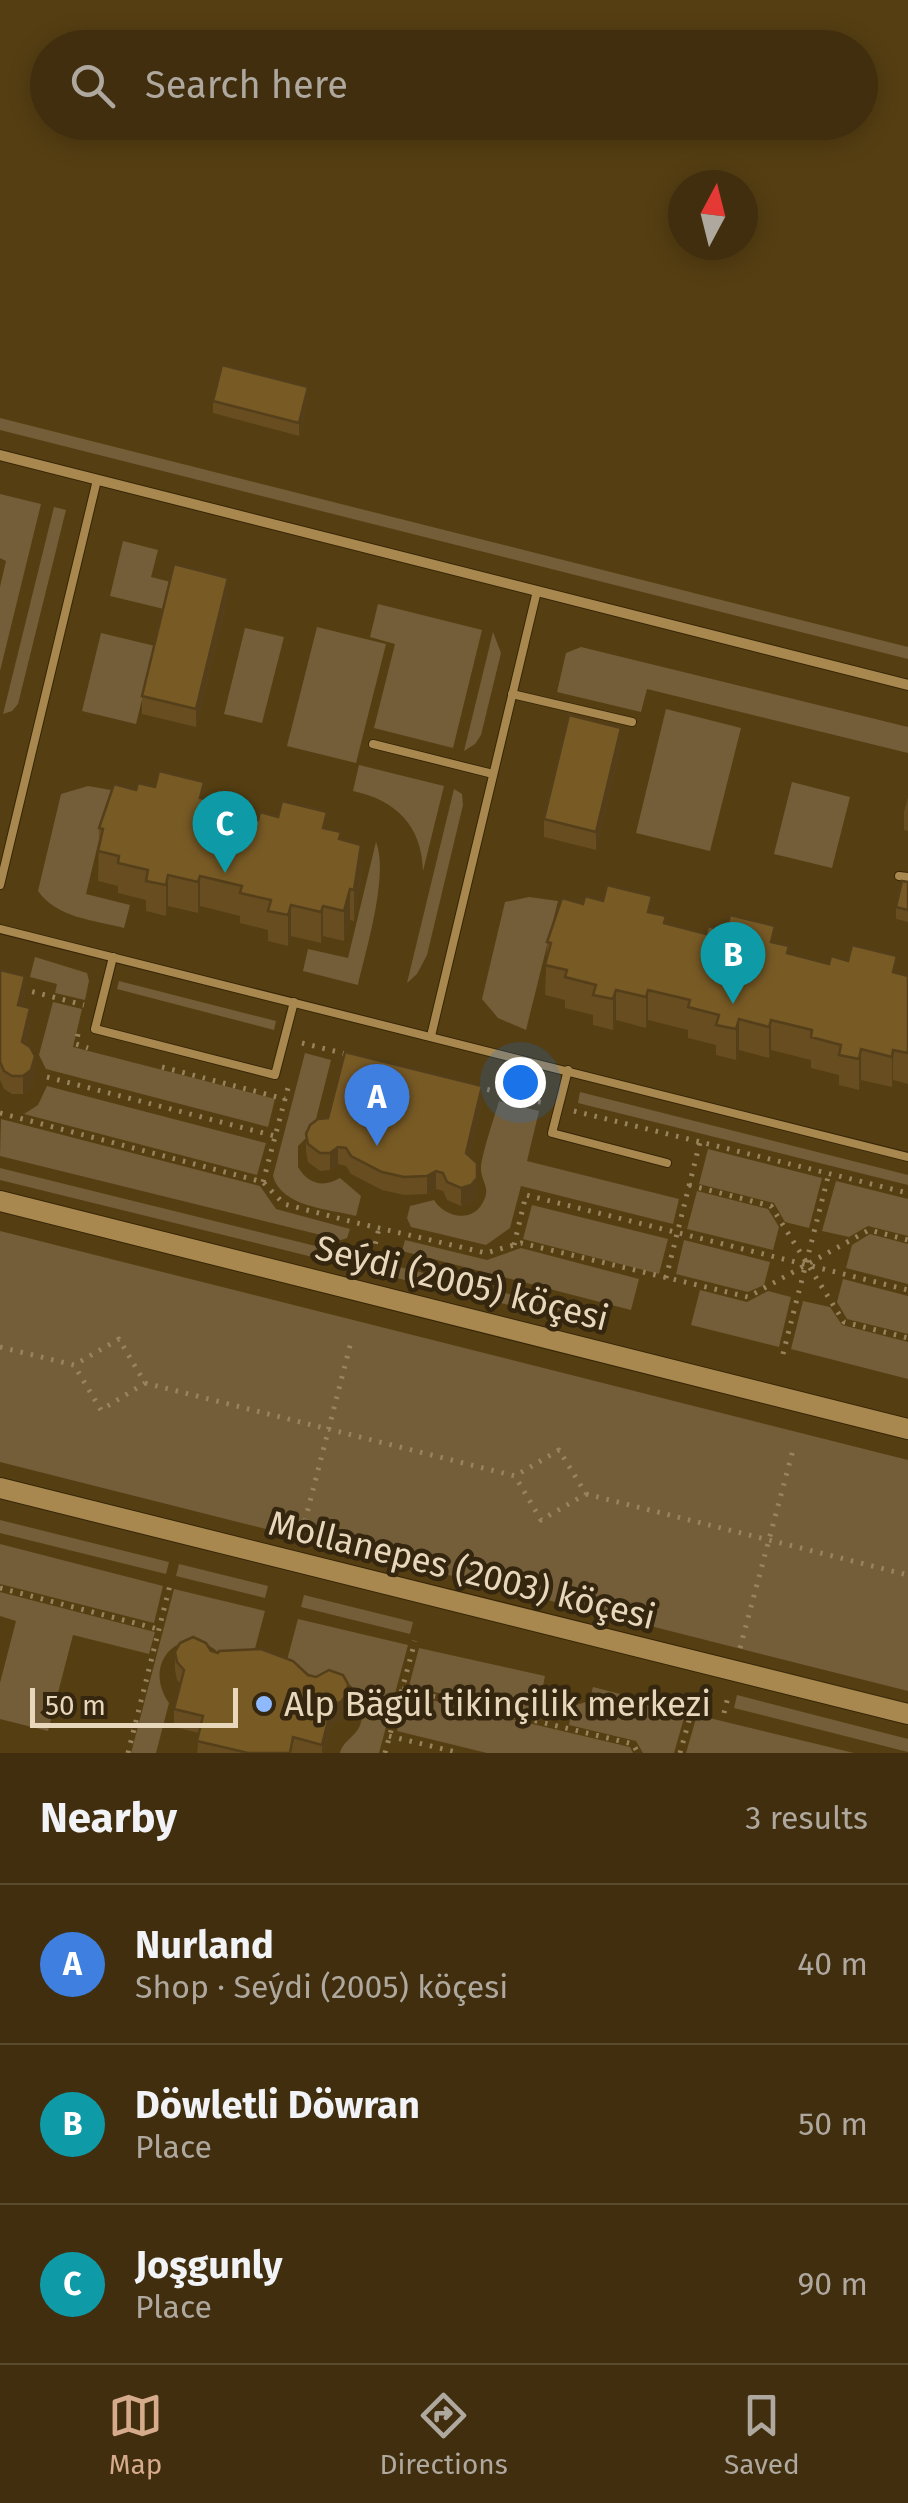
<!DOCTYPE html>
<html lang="en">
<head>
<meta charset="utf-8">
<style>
	:root { --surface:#402e0e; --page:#473617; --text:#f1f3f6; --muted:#aea89e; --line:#594a2e; --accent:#d6ab8b }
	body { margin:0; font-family:"Fira Sans",sans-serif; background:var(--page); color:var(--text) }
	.compass { position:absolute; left:668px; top:170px; width:90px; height:90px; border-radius:50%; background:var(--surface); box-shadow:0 5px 25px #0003; rotate:7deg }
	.scale { position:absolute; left:30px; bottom:25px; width:208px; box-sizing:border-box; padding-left:10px; border:5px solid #e9d7bb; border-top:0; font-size:28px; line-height:35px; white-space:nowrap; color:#e9d7bb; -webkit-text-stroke:8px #34260f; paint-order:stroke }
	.you { position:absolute; left:520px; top:1082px; width:35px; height:35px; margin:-25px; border:8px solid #fff; border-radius:50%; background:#1a73e8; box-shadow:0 0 0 15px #1a73e833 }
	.badge { display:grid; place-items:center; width:65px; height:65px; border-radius:50%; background:var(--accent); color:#fff; font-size:32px; font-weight:700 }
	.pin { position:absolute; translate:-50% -82px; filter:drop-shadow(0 2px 5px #0008) }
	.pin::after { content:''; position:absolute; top:52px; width:35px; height:30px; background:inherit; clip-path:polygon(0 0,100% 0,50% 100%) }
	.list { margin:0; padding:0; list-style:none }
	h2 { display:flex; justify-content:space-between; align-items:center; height:130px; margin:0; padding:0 40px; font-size:42px }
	h2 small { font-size:32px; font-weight:400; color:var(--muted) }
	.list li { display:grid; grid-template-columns:65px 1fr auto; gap:30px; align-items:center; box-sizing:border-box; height:160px; padding:0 40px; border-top:2px solid var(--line) }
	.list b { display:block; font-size:38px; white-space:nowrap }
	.list p { margin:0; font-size:32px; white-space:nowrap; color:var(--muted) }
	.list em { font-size:32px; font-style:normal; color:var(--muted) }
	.icon { flex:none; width:55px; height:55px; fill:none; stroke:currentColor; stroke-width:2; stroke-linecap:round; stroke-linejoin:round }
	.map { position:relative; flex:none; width:908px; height:1753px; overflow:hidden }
	.search { position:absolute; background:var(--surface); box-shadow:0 5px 25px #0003; left:30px; right:30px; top:30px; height:110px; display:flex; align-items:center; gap:25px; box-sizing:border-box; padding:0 35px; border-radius:55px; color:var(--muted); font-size:38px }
	.sheet { height:610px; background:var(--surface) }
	nav { display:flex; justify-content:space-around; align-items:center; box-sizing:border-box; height:140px; border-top:2px solid var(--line); background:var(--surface); font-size:28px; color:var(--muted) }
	nav a { display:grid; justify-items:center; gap:5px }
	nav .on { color:var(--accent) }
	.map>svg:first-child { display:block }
	.green { fill:#745e39 }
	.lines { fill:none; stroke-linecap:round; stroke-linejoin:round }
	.lane-casing { stroke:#362607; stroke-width:10 }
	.street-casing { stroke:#362607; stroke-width:12 }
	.secondary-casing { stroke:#362607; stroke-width:22 }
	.path { stroke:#97835e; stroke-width:5; stroke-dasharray:2.5 8; stroke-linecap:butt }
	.lane { stroke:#a98850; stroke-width:8 }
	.street { stroke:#a98850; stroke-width:10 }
	.secondary { stroke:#a98850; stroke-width:20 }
	.wall { fill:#674d20 }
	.shaded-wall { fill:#543f1a }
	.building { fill:#785a25; stroke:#543f1a; stroke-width:2.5 }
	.poi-dot { fill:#8eb9fc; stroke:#34260f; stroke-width:4 }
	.labels { text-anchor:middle; stroke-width:9; stroke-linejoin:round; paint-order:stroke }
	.street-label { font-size:35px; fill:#e9d7bb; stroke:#34260f }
	.poi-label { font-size:35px; fill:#e9d7bb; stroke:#34260f; text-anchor:start }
</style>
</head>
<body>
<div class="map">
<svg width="908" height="1753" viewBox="0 0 908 1753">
	<rect width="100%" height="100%" fill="#553e12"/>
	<g class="green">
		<polygon points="0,418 908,647 908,659 0,430"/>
		<polygon points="0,494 41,504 0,671 0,587 6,561 0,558"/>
		<polygon points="54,507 66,510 18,704 12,711 3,714"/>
		<polygon points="123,541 158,550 151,577 171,582 164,609 110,596"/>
		<polygon points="378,604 482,630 453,748 374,728 395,644 370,637"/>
		<polygon points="317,627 386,644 356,763 287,746"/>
		<polygon points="245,628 284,637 262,723 224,714"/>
		<polygon points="493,632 501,653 481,735 475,744 464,751"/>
		<polygon points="101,633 155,646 136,724 82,711"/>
		<polygon points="581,647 908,727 908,753 647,689 641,712 557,692 566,653"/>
		<polygon points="666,709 741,728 710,851 636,833"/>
		<path d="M359 765 444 786 423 871C422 826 396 800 353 791Z"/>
		<polygon points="792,782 850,797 832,868 774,854"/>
		<path d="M88 786 111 790 86 894 130 905 124 928C94 920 57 918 38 891L61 794Z"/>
		<polygon points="454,789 462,794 463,805 427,955 417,974 407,983"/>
		<path d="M376 842C389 875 366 950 358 985L303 971 308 949 348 958Z"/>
		<polygon points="529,897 558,901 526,1030 498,1018 482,999 505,902"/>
		<polygon points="35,957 87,973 89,981 85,1000 55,993 57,984 30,977"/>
		<polygon points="119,981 276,1021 274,1030 117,989"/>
		<polygon points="53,1002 82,1009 73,1047 275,1099 268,1127 46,1069 39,1055"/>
		<path d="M305 1053 331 1060 313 1131 298 1146V1167C308 1184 323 1188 340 1178L361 1196 356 1216C329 1209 281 1207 273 1176Z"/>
		<polygon points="47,1086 266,1143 257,1175 24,1114 38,1105"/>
		<polygon points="580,1092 908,1175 908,1185 578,1103"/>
		<path d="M499 1101 539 1111 527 1161 679 1199 673 1224 521 1186 510 1228 486 1245 411 1227 407 1218 410 1206 434 1200C445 1218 474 1224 484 1200 490 1188 482 1182 481 1170 480 1159 495 1115 499 1101Z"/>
		<polygon points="1,1119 260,1186 276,1209 350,1229 347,1238 341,1240 0,1156"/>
		<polygon points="708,1149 822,1178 809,1228 785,1222 774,1203 699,1184"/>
		<polygon points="0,1168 356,1256 353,1267 0,1180"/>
		<polygon points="836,1181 908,1199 908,1236 868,1226 849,1237 822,1231"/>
		<polygon points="697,1191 768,1209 779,1227 773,1250 687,1229"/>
		<polygon points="532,1205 668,1239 659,1274 523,1239"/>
		<polygon points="0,1231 908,1460 908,1691 0,1462"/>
		<polygon points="870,1234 908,1244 908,1284 846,1268 852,1245"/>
		<polygon points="405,1240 487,1260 521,1248 639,1279 631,1310 402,1251"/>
		<polygon points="684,1240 770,1262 764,1285 748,1292 676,1274"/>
		<polygon points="383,1263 587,1313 509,1305 380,1274"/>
		<polygon points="843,1279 908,1296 908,1334 847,1319 837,1302"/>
		<polygon points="700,1290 747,1302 768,1291 791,1297 779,1347 691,1325"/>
		<polygon points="803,1301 830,1307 842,1325 908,1342 908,1379 791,1349"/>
		<polygon points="0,1520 169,1562 166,1574 0,1533"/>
		<polygon points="0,1544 163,1586 154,1623 0,1584"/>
		<polygon points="179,1564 268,1586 265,1598 176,1576"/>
		<path d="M174 1589 265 1611 253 1656H222C187 1618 139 1660 169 1703L156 1753H131Z"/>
		<polygon points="0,1592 155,1632 149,1654 73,1635 48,1731 0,1719 0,1683 16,1621 0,1616"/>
		<polygon points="304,1595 413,1622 410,1634 301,1607"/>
		<path d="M298 1619 408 1645 379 1753H340C343 1740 358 1736 361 1722 366 1705 356 1681 337 1680 330 1679 321 1682 314 1680 305 1678 294 1669 286 1664Z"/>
		<polygon points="419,1648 545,1676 542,1691 553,1701 548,1719 409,1686"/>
		<polygon points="593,1687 686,1711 674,1753 643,1753 636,1741 569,1725 573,1706 589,1701"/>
		<polygon points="406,1694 630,1747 633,1753 487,1753 397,1731"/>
		<polygon points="737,1695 908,1739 908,1752 734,1708"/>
		<polygon points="697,1715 854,1753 686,1753"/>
	</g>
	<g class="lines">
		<g class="lane-casing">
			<g id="lane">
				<polyline points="512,694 632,722"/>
				<polyline points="373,744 493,774"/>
				<polyline points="899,876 908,877"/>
				<polyline points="0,885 97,480"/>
				<polyline points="0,929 908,1157"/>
				<polyline points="113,957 95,1029 275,1075 294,1002"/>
				<polyline points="431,1036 537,591"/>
				<polyline points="568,1070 552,1133 667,1163"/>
			</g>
		</g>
		<g class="street-casing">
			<polyline id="street" points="0,455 908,685"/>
		</g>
		<g class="secondary-casing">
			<g id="secondary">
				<polyline points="0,1201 908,1429"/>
				<polyline points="0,1488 908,1714"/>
			</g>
		</g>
		<g class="path">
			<polyline points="22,989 84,1005"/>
			<polyline points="78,1034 76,1044 88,1048"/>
			<polyline points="302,1043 350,1055"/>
			<polyline points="162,1067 285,1099"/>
			<polyline points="47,1077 275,1136"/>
			<polyline points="477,1087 544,1103"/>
			<polyline points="574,1111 908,1193"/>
			<polyline points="0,1113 263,1182 284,1204 353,1222 486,1253 521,1243 748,1297 869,1230 908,1240"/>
			<polyline points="263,1182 289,1084"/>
			<polyline points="689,1185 771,1206 844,1322 908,1338"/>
			<polyline points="514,1245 526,1195 908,1290"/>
			<polyline points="373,1254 379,1228"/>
			<polyline points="666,1278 700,1142"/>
			<polyline points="0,1347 74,1365 119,1339 145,1383 101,1410 74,1365"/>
			<polyline points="783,1354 829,1173"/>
			<polyline points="145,1383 515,1476 559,1450 586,1494 541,1520 515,1476"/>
			<polyline points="586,1494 908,1575"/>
			<polyline points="305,1521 352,1338"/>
			<polyline points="0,1588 158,1629"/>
			<polyline points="740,1648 793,1450"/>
			<polyline points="402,1689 633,1744 638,1753"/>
			<polyline points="724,1713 729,1693"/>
			<polyline points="389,1736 460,1753"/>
			<polyline points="128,1753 171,1581"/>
			<polyline points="385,1753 415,1641"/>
			<polyline points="680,1753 693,1706"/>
		</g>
		<use href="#lane" class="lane"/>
		<use href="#street" class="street"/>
		<use href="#secondary" class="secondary"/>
	</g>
	<g class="wall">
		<polygon points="308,400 299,436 213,413 213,401"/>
		<polygon points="228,596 196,727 142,714 142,696"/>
		<polygon points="621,746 596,850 544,837 544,819"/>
		<polygon points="136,790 204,799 218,810 258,820 327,829 341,840 361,875 354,921 350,920 344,941 323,936 321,943 291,936 288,946 268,941 268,930 240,923 240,916 200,906 198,913 168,906 166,916 146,911 146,900 118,893 118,886 98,881 99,828"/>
		<polygon points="908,797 908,831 904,830 904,812"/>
		<polygon points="908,882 908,922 896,919 896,907"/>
		<polygon points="583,904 652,913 666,924 706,934 775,943 789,954 829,964 908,976 908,1084 893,1080 892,1087 861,1080 859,1090 839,1085 839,1075 811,1068 811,1060 771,1050 769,1058 739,1050 736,1060 716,1055 716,1045 688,1038 688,1030 648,1020 646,1028 616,1020 613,1030 593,1025 593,1015 565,1008 565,1000 545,995 547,942"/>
		<polygon points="0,970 25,994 22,1006 30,1026 26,1044 35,1074 31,1088 23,1094 12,1094 4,1089 0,1080"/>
		<polygon points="482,1104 469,1156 477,1196 471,1203 461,1206 447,1200 443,1191 436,1189 427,1194 404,1195 382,1190 351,1174 346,1166 338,1164 330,1170 320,1171 308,1162 306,1152 306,1134"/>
		<polygon points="211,1651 347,1712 341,1720 332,1723 324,1753 197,1753 199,1733 174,1727 174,1709 181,1684 177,1680 175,1670 175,1652"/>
	</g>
	<g class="shaded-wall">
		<polygon points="308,387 308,400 299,436 299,423"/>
		<polygon points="228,578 228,596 196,727 196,709"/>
		<polygon points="621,728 621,746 596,850 596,832"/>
		<polygon points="361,845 361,875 354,921 354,890"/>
		<polygon points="168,875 168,906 166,916 166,885"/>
		<polygon points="200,876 200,906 198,913 198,882"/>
		<polygon points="350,889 350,920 344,941 344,911"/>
		<polygon points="291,905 291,936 288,946 288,915"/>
		<polygon points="323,906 323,936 321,943 321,912"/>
		<polygon points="25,976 25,994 18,1023 18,1005"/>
		<polygon points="616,990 616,1020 613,1030 613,999"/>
		<polygon points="648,990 648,1020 646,1028 646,997"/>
		<polygon points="30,1008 30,1026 22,1060 22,1042"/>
		<polygon points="739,1019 739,1050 736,1060 736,1029"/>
		<polygon points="771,1020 771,1050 769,1058 769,1027"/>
		<polygon points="861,1049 861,1080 859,1090 859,1059"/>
		<polygon points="893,1050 893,1080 892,1087 892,1057"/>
		<polygon points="35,1056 35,1074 31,1088 23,1094 23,1076"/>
		<polygon points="482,1086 482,1104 466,1171 466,1153"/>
		<polygon points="338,1147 338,1164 330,1170 330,1153"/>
		<polygon points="436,1171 436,1189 427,1194 427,1176"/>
		<polygon points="477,1178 477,1196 471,1203 461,1206 461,1188"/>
		<polygon points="348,1684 347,1712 341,1720 332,1723 324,1753 322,1753 322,1745 332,1705"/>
	</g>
	<g class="building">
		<polygon points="222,365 308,387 299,423 213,401"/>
		<polygon points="174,564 228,578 196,709 142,696"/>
		<polygon points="569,715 621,728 596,832 544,819"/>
		<polygon points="159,771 204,782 200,798 218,802 217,809 258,820 260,812 278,817 282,801 327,812 323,828 341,832 339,839 361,845 354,890 350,889 344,911 323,906 321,912 291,905 288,915 268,911 271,900 240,893 242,886 200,876 198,882 168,875 166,885 146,881 148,870 118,863 119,856 98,851 103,829 99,828 114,784 136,790 138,783 155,787"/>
		<polygon points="902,881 908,882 908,910 896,907"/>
		<polygon points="607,885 652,896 648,912 666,916 664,923 706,934 708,926 726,931 730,915 775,926 771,942 789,946 787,953 829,964 831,956 848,961 852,945 897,956 893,972 908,976 908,1053 893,1050 892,1057 861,1049 859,1059 839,1055 841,1045 811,1037 812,1030 771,1020 769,1027 739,1019 736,1029 716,1025 719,1015 688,1007 690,1000 648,990 646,997 616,990 613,999 593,995 596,985 565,977 567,970 545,965 551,943 547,942 562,898 583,904 585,896 603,901"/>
		<polygon points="0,970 25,976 18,1005 30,1008 22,1042 30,1047 35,1056 31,1070 23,1076 12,1076 4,1071 0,1062"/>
		<polygon points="345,1052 482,1086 466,1153 477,1163 477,1178 471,1185 461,1188 447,1182 443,1173 436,1171 427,1176 404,1177 382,1172 351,1156 346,1148 338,1147 330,1153 320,1153 308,1144 306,1134 310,1125 318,1119 328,1118"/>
		<polygon points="193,1637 206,1643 211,1651 218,1653 219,1651 261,1649 293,1661 308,1675 316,1677 329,1670 343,1675 348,1684 347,1694 341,1702 332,1705 322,1745 293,1737 290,1753 248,1753 197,1741 203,1716 174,1709 184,1670 177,1662 175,1652 180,1643"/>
	</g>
	<circle class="poi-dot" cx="264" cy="1704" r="10"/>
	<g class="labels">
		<g class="street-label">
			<text transform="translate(462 1283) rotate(14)" y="12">Seýdi (2005) köçesi</text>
			<text transform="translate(462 1570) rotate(14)" y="12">Mollanepes (2003) köçesi</text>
		</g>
		<g class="poi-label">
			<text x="284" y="1716">Alp Bägül tikinçilik merkezi</text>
		</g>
	</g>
</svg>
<svg class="compass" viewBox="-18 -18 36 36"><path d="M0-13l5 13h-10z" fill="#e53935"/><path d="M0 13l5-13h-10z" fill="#aea89e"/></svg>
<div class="scale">50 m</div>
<div class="you"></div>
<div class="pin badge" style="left:377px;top:1146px;background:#3f7fe0">A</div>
<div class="pin badge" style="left:733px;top:1004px;background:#0f9aa8">B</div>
<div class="pin badge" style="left:225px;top:873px;background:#0f9aa8">C</div>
<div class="search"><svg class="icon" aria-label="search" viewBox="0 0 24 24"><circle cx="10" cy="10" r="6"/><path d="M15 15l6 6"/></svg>Search here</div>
</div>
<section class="sheet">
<h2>Nearby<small>3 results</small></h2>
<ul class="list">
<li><span class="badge" style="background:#3f7fe0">A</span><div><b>Nurland</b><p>Shop · Seýdi (2005) köçesi</p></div><em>40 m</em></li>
<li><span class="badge" style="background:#0f9aa8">B</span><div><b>Döwletli Döwran</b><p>Place</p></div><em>50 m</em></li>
<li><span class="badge" style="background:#0f9aa8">C</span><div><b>Joşgunly</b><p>Place</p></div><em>90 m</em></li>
</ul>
</section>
<nav>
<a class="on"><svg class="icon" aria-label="map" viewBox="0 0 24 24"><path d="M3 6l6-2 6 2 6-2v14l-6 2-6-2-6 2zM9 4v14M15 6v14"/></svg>Map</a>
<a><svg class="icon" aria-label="directions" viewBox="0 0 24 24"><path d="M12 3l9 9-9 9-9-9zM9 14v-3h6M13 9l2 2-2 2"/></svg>Directions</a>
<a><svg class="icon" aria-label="saved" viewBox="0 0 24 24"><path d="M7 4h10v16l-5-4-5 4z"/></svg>Saved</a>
</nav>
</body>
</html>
